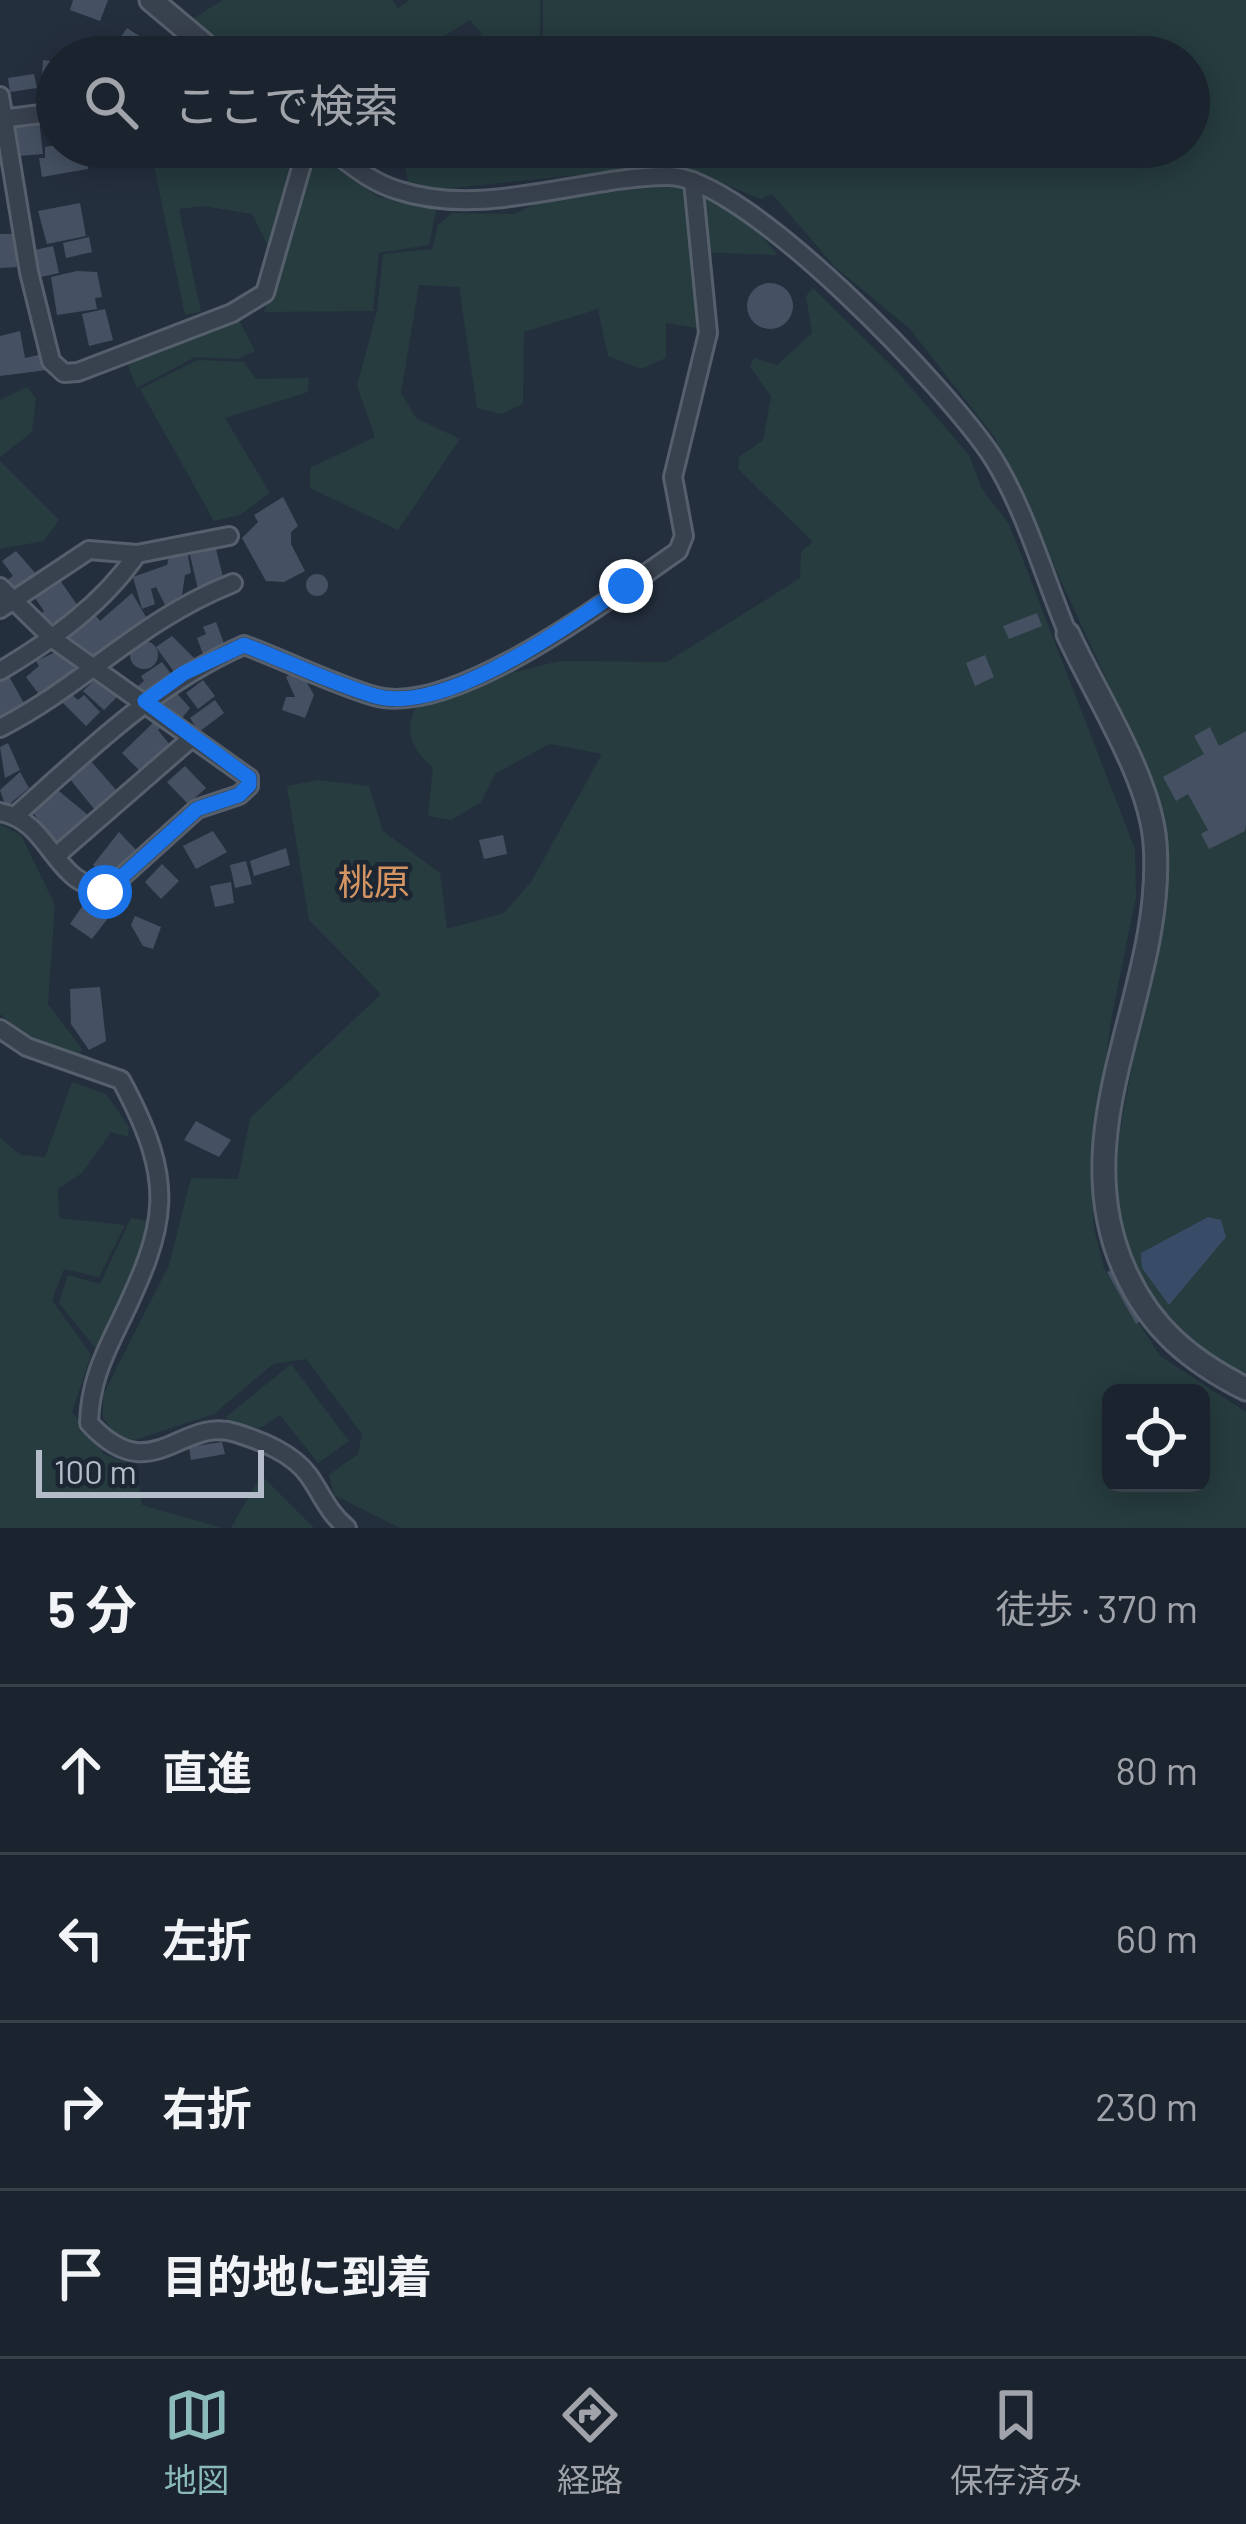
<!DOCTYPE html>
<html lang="ja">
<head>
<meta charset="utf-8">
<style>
	:root { --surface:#1b232e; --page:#242b36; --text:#f1f3f6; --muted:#a0a4aa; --line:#39404a; --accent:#8bbbb9 }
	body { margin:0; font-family:Barlow,"Noto Sans JP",sans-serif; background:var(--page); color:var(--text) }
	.controls { position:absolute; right:36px; bottom:36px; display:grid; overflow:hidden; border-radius:18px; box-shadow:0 6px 30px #0003 }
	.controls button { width:108px; height:108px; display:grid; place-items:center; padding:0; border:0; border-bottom:3px solid var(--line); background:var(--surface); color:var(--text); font:60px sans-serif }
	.scale { position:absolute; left:36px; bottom:30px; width:228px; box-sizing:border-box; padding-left:12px; border:6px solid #b4bcc9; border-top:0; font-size:33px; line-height:42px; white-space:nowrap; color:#b4bcc9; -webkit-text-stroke:9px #1d2633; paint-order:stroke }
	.stop { position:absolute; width:36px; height:36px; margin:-27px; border:9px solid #1a73e8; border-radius:50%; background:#fff }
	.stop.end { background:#1a73e8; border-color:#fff; box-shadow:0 3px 12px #0008 }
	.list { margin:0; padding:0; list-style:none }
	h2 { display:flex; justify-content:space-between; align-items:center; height:156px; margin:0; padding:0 48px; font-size:51px }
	h2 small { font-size:39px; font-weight:400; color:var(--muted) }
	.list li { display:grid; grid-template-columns:78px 1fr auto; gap:36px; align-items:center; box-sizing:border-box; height:168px; padding:0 48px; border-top:3px solid var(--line) }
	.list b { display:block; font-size:45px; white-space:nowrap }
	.list em { font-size:39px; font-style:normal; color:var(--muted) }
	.icon { flex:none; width:66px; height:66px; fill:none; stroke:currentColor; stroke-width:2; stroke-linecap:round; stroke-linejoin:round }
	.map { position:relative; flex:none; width:1246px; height:1528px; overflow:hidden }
	.search { position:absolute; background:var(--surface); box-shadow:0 6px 30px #0003; left:36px; right:36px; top:36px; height:132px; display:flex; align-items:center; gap:30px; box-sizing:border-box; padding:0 42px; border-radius:66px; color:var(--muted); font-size:45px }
	.sheet { height:828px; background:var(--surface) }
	nav { display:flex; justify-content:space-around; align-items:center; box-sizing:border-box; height:168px; border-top:3px solid var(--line); background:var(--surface); font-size:33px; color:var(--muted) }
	nav a { display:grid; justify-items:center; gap:6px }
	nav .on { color:var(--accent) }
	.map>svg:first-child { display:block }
	.green { fill:#263c3f; fill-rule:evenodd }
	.water { fill:#394c67 }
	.building { fill:#455162 }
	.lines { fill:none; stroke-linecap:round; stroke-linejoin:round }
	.minor-casing { stroke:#565f6c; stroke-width:22 }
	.tertiary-casing { stroke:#565f6c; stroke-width:27 }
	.minor { stroke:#38414e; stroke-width:16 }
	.tertiary { stroke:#38414e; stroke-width:21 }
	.route { stroke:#1a73e8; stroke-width:15 }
	.labels { text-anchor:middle; stroke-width:9; stroke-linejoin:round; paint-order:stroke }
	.quarter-label { font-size:36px; fill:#d59563; stroke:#1d2633 }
</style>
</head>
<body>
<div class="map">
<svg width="1246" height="1528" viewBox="0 0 1246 1528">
	<rect width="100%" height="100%" fill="#242f3e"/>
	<g class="green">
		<polygon points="223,0 392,0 398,8 409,0 540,0 540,57 494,57 478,47 481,33 470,20 428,46 416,39 392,57 239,57 192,19"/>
		<polygon points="543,0 1246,0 1246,1375 1211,1361 1173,1329 1142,1287 1118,1226 1112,1174 1169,866 1151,776 995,438 910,329 835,267 772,194 761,199 676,165 440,189 408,184 403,147 1189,147 1189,57 543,57"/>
		<polygon points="150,147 297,150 269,248 252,214 204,206 179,209 201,312 185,315"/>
		<polygon points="313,153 379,197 436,210 429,245 379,253 373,311 264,312"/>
		<polygon points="678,185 743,215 778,255 693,252 698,328 666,323 666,358 641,369 608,356 598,309 524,332 523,404 502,414 477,408 459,287 419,285 401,393 416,418 460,439 398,530 310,488 310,468 375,437 357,386 377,311 383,254 432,249 438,225 452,213 515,214 545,199"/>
		<path d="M813 288 895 369 969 455 982 489 1009 524 1135 849 1136 897 1112 1015 1091 1166 1094 1228 1104 1268 1160 1356 1246 1412V1528H400L334 1495 329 1475 358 1454 362 1434 306 1359 273 1364 214 1414 135 1440 117 1436 103 1418V1395L169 1265 191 1178 238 1179 250 1118 381 994 309 920 287 786 318 780 369 786 383 831 440 873 447 929 504 913 531 882 602 754 550 744 496 773 481 802 451 820 428 816 433 767C406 746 402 721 425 695L559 661 667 662 800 578 801 552 813 542 738 469 739 457 763 440 771 397 750 366 754 358 777 365 812 333 806 296ZM1111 1393H1201V1483H1111Z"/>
		<polygon points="237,316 255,351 238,359 195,357 137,388 125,358"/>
		<polygon points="197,360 244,362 256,379 309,378 308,392 225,418 270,493 240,515 214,521 140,389"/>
		<polygon points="27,387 36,398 32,432 0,457 0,400"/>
		<polygon points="0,461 59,520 44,541 0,549"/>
		<polygon points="0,824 21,835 55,905 48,1004 82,1049 79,1057 33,1041 0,1014"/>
		<polygon points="72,1082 106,1094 129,1127 128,1137 111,1132 82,1173 58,1189 59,1218 125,1225 99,1277 64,1269 52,1300 91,1355 72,1412 104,1454 136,1467 142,1505 223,1528 0,1528 0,1138 21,1155 45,1157"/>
		<polygon points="131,1218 154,1222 100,1354 59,1303 68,1275 100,1284"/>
		<polygon points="291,1364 349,1441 318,1463 280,1415 260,1428 230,1424 226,1417"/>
		<polygon points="261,1475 314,1528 231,1528"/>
	</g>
	<polygon class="water" points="1208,1217 1221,1220 1226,1237 1169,1305 1142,1268 1141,1253"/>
	<g class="building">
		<polygon points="73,0 108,0 100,21 70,10"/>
		<polygon points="127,28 144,39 131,57 114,47"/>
		<polygon points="43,60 57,62 57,93 41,92"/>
		<polygon points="34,74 37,88 10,92 8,78"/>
		<polygon points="39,119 43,154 18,156 16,121"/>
		<polygon points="57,145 87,147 88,169 42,177 39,158 45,158 45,147"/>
		<polygon points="80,203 86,236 47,244 38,211"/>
		<polygon points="0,234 14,234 17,267 0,268"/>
		<polygon points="89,237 92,252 66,258 63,243"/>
		<polygon points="53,246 59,273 36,278 30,251"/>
		<polygon points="77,271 97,272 102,297 95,298 97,309 57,315 51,277"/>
		<circle cx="770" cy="306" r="23"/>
		<polygon points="105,309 113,340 89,346 82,314"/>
		<polygon points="20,331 25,358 43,354 47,370 0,376 0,336"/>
		<polygon points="283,497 298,526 291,532 291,544 305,571 284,582 266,581 242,538 258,522 254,515"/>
		<polygon points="216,549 224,581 198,589 190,555"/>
		<polygon points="187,550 191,573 185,575 182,595 165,605 156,587 151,589 155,604 142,609 133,577 167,565 170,554"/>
		<polygon points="16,551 37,575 16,594 3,583 13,576 2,561"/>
		<circle cx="317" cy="585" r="11"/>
		<polygon points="57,576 80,609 53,630 37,617 44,611 33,595"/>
		<polygon points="132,593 146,617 96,656 69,638 67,629 92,611 100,621"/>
		<polygon points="1037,613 1042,626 1009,639 1003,626"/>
		<polygon points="216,622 225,646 203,654 197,638 206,634 203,627"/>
		<polygon points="172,636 196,660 175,673 156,647"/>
		<circle cx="144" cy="655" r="14"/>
		<polygon points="60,650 75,669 41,697 26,677 39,666 36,661"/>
		<polygon points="985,655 994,677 975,686 966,663"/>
		<polygon points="162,662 171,674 143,693 138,686 144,681 141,676"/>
		<polygon points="299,669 314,695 305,718 282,710 286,697 295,697 286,677"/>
		<polygon points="7,673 25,705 0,720 0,677"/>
		<polygon points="101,674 121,693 104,710 83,691"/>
		<polygon points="203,680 215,696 198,709 186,693"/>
		<polygon points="172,688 190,708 182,718 161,702"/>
		<polygon points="71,694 78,700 84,695 100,712 86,726 62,702"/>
		<polygon points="215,700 224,713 199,732 190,718"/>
		<polygon points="158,718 164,724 158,730 170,745 141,772 122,753"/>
		<polygon points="1210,727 1219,746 1246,731 1246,824 1245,831 1209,849 1201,834 1208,830 1188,794 1176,801 1163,777 1204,754 1194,736"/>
		<polygon points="8,743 20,770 5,778 0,747"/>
		<polygon points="90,760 116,790 95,810 69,778"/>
		<polygon points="185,766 206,788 188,804 167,782"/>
		<polygon points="20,772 29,788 6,807 0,790"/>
		<polygon points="54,787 88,815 58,844 30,809"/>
		<polygon points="213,831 227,852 196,869 183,846"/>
		<polygon points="119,832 138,852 116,873 110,868 103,875 93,865"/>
		<polygon points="503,835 507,854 484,859 479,840"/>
		<polygon points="286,848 290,865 254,876 250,861"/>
		<polygon points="246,861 252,884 235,888 230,865"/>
		<polygon points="162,864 179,881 161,899 145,882"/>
		<polygon points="231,882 234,903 215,907 210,886"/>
		<polygon points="88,898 111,914 92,939 70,924"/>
		<polygon points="135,916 161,927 153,949 143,946 131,925"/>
		<polygon points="100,987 106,1041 89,1050 71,1024 70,989"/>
		<polygon points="196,1121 231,1140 219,1157 184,1140"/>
		<polygon points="1129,1262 1156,1311 1136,1324 1107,1272"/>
		<polygon points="222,1442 225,1454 191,1460 189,1447"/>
	</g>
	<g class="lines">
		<g class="minor-casing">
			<g id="minor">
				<polyline points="0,96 29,272 51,361 64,373 78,372 232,313 265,293 307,147"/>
				<polyline points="1,119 57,112"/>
				<path d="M327 147C349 163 370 182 397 190 483 219 580 177 668 176 746 176 950 391 993 458 1026 511 1044 577 1068 634"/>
				<polyline points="0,587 53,639 187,734 186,743 56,856"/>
				<polyline points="0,609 89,550 137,554 229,536"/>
				<path d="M0 671C52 640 102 605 137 554"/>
				<path d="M0 728C87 683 138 621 233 583"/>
				<path d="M0 812C37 819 46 851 71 874 80 883 93 887 105 892L197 809 239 795 249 786V778L187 734"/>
				<path d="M16 815C88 751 155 684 244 645 287 661 331 683 374 696 454 719 614 595 678 551L684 536 673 477 708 333 693 181"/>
				<path d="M0 1029 27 1047 121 1080C177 1184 168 1223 118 1326 102 1359 90 1385 89 1423 152 1492 181 1415 236 1433 261 1441 293 1453 309 1476 323 1496 327 1511 347 1528"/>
			</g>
		</g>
		<g class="tertiary-casing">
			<g id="tertiary">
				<polyline points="151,0 219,57"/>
				<path d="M1068 634C1096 696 1150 777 1155 843 1166 990 1060 1127 1125 1271 1151 1329 1191 1361 1246 1389"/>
			</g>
		</g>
		<use href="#minor" class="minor"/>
		<use href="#tertiary" class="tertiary"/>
	</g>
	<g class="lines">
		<path class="route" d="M105 892 197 809 239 795 249 785V778L145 701 184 673 244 645C287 661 331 683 375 696 446 716 569 624 626 586"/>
	</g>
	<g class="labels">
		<g class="quarter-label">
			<text x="374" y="895">桃原</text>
		</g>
	</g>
</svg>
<div class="controls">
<button><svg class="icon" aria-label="locate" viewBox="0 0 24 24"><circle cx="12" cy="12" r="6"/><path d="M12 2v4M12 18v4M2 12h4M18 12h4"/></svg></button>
</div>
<div class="scale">100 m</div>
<div class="stop" style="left:105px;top:892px"></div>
<div class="stop end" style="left:626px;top:586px"></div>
<div class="search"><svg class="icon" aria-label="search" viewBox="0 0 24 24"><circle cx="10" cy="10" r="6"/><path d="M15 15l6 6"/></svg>ここで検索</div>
</div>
<section class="sheet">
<h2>5 分<small>徒歩 · 370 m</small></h2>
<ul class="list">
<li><svg class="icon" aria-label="ahead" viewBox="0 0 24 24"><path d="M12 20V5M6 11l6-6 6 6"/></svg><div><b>直進</b></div><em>80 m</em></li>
<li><svg class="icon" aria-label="left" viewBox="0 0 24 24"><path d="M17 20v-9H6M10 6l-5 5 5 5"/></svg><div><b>左折</b></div><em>60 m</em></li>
<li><svg class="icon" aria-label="right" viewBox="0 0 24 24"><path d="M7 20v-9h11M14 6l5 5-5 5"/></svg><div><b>右折</b></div><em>230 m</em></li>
<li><svg class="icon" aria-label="arrive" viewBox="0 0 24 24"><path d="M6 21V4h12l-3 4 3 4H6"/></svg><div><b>目的地に到着</b></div></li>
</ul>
</section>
<nav>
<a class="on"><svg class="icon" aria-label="map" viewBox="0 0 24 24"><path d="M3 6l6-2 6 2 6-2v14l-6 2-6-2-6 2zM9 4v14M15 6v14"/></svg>地図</a>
<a><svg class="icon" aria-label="directions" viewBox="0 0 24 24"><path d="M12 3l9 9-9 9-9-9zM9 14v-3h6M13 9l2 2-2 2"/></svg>経路</a>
<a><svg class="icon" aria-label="saved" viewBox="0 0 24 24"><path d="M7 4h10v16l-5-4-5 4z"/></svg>保存済み</a>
</nav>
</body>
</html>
